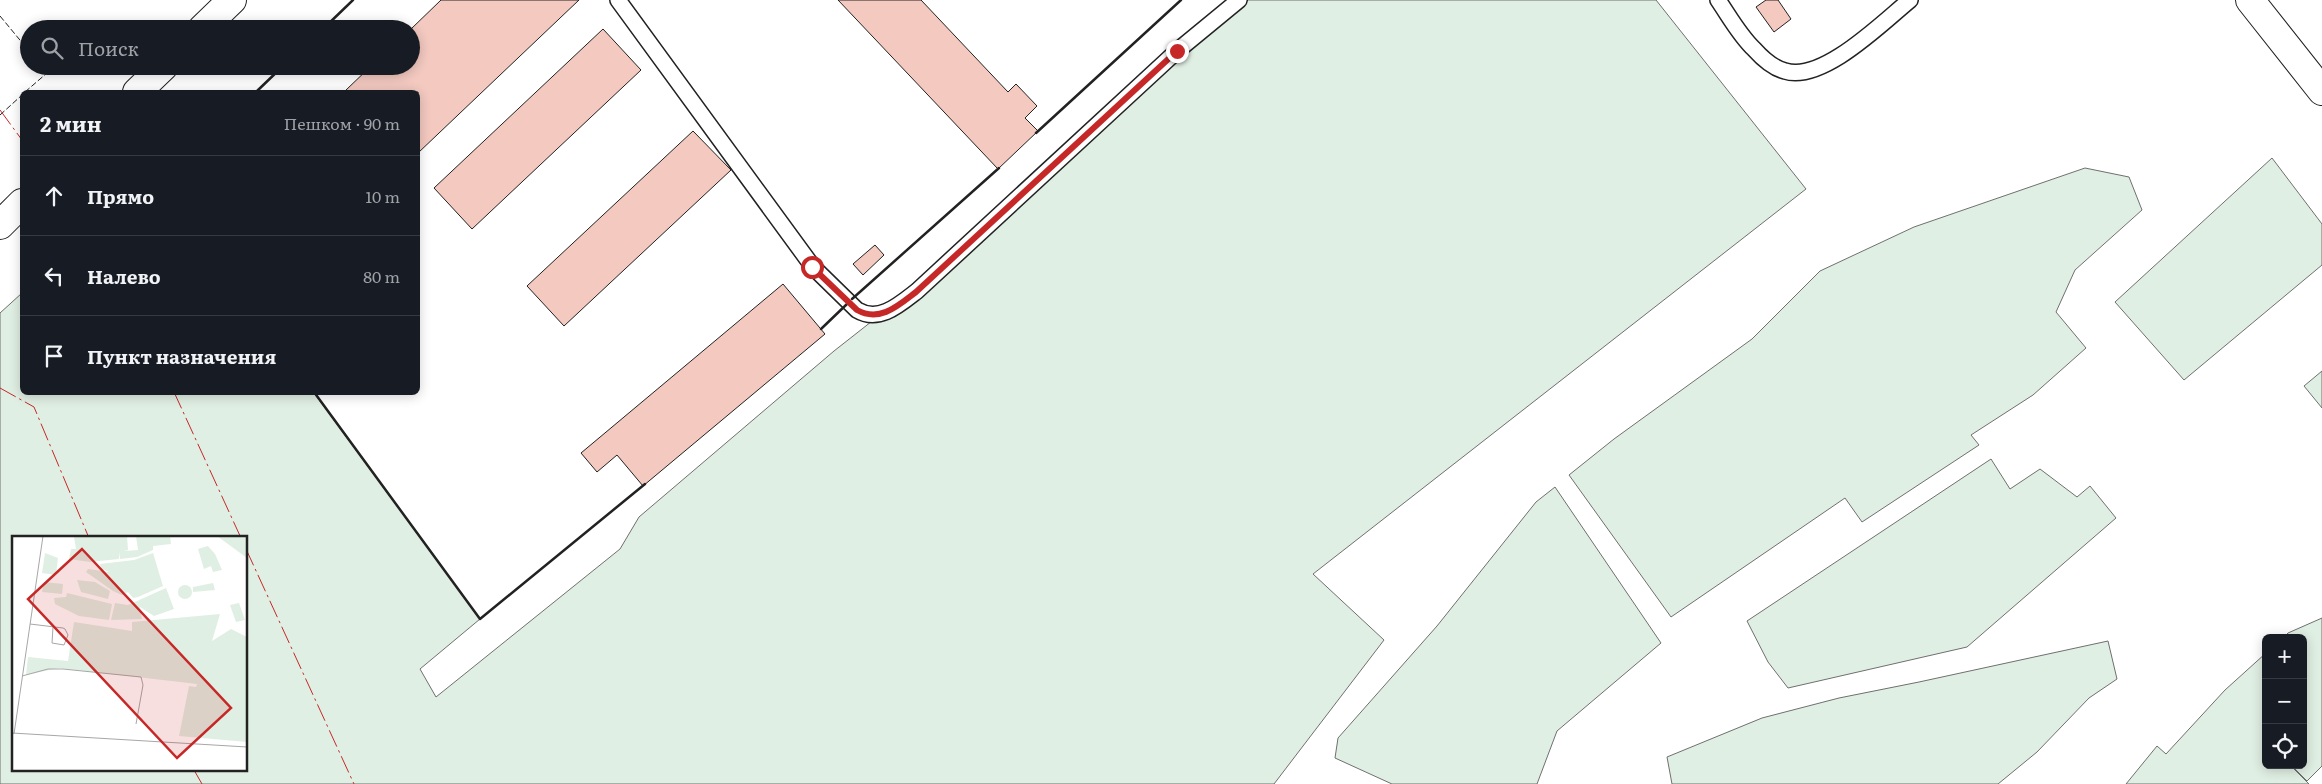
<!DOCTYPE html>
<html lang="ru">
<head>
<meta charset="utf-8">
<style>
	:root { --surface:#171b24; --page:#20242c; --text:#f1f3f6; --muted:#9ea1a6; --line:#363941 }
	body { margin:0; font-family:Literata,serif; background:var(--page); color:var(--text) }
	.controls { position:absolute; right:15px; bottom:15px; display:grid; overflow:hidden; border-radius:8px; box-shadow:0 2px 12px #0003 }
	.controls button { width:45px; height:45px; display:grid; place-items:center; padding:0; border:0; border-bottom:1px solid var(--line); background:var(--surface); color:var(--text); font:25px sans-serif }
	.stop { position:absolute; width:15px; height:15px; margin:-11px; border:4px solid #c62828; border-radius:50%; background:#fff }
	.stop.end { background:#c62828; border-color:#fff; box-shadow:0 1px 5px #0008 }
	.list { margin:0; padding:0; list-style:none }
	h2 { display:flex; justify-content:space-between; align-items:center; height:65px; margin:0; padding:0 20px; font-size:21px }
	h2 small { font-size:16px; font-weight:400; color:var(--muted) }
	.list li { display:grid; grid-template-columns:32px 1fr auto; gap:15px; align-items:center; box-sizing:border-box; height:80px; padding:0 20px; border-top:1px solid var(--line) }
	.list b { display:block; font-size:19px; white-space:nowrap }
	.list em { font-size:16px; font-style:normal; color:var(--muted) }
	.icon { flex:none; width:28px; height:28px; fill:none; stroke:currentColor; stroke-width:2; stroke-linecap:round; stroke-linejoin:round }
	.map { position:relative; flex:none; width:2322px; height:784px; overflow:hidden }
	.search { position:absolute; background:var(--surface); box-shadow:0 2px 12px #0003; left:20px; top:20px; width:400px; height:55px; display:flex; align-items:center; gap:12px; box-sizing:border-box; padding:0 18px; border-radius:28px; color:var(--muted); font-size:19px }
	.panel { position:absolute; background:var(--surface); box-shadow:0 2px 12px #0003; left:20px; top:90px; width:400px; height:305px; border-radius:8px }
	.map>svg:first-child { display:block }
	.green { fill:#e0efe3; stroke:#6f6f6f; fill-rule:evenodd }
	.building { fill:#f3c9c0; stroke:#222 }
	.lines { fill:none; stroke-linecap:round; stroke-linejoin:round }
	.lane-casing { stroke:#222; stroke-width:18 }
	.street-casing { stroke:#222; stroke-width:30 }
	.highway-casing { stroke:#222; stroke-width:30 }
	.lane { stroke:#fff; stroke-width:15 }
	.street { stroke:#fff; stroke-width:28 }
	.highway { stroke:#fff; stroke-width:28 }
	.fence { stroke:#222; stroke-width:1; stroke-dasharray:6 2.5; stroke-linecap:butt }
	.wall { stroke:#222; stroke-width:2.5 }
	.power { stroke:#c62828; stroke-width:1; stroke-dasharray:18 4 2.5 4; stroke-linecap:butt }
	.route { stroke:#c62828; stroke-width:6 }
	.inset-road { fill:none; stroke:#a7a7a7; stroke-width:1 }
	.view { fill:#c62828; fill-opacity:0.15; stroke:#c62828; stroke-width:2.5 }
	.inset-edge { fill:none; stroke:#222; stroke-width:2.5 }
</style>
</head>
<body>
<div class="map">
<svg width="2322" height="784" viewBox="0 0 2322 784">
	<rect width="100%" height="100%" fill="#fff"/>
	<g class="green">
		<path d="M1242 0H1656L1806 189 1313 574 1384 640 1274 784H0V313L22 293V392L314 393 480 619 420 669 436 697 620 549 639 517 834 351 876 318ZM14 538H246V770H14Z"/>
		<polygon points="2272,158 2322,224 2322,265 2184,380 2115,302"/>
		<polygon points="2085,168 2129,177 2142,210 2075,270 2056,312 2086,348 2033,395 1971,435 1979,445 1862,522 1845,498 1671,617 1569,475 1614,439 1752,339 1820,271 1914,227"/>
		<polygon points="2322,371 2322,408 2304,386"/>
		<polygon points="1991,459 2010,489 2040,469 2077,497 2090,486 2116,518 1967,647 1788,688 1768,662 1747,621"/>
		<polygon points="1555,487 1661,643 1557,731 1537,784 1392,784 1335,758 1338,738 1437,626 1536,502"/>
		<polygon points="2322,618 2322,766 2307,781 2291,765 2303,765 2303,638 2283,638 2288,633"/>
		<polygon points="2108,641 2117,679 2089,698 2037,752 1998,784 1672,784 1667,757 1762,718 1839,698 1919,682"/>
		<polygon points="2266,653 2266,765 2290,765 2309,784 2126,784 2157,746 2166,754 2225,690"/>
	</g>
	<g class="building">
		<polygon points="441,0 579,0 418,153 418,92 345,91 371,66 411,66 411,29"/>
		<polygon points="838,0 921,0 1008,92 1016,84 1037,106 1025,118 1038,131 998,169"/>
		<polygon points="1766,0 1778,0 1791,19 1774,32 1756,7"/>
		<polygon points="603,29 641,70 472,229 434,188"/>
		<polygon points="693,131 731,170 564,326 527,286"/>
		<polygon points="875,245 884,255 863,275 853,264"/>
		<polygon points="783,284 825,334 643,486 617,455 597,472 581,453"/>
	</g>
	<g class="lines">
		<g class="lane-casing">
			<g id="lane">
				<path d="M618 0 813 267 857 310C879 323 899 305 917 291L1177 51 1239 0"/>
				<path d="M1718 0C1729 16 1740 36 1754 49 1762 58 1773 68 1785 71 1822 83 1882 23 1910 0"/>
			</g>
		</g>
		<g class="street-casing">
			<polyline id="street" points="2250,0 2322,91"/>
		</g>
		<g class="highway-casing">
			<g id="highway">
				<polyline points="202,29 232,0"/>
				<polyline points="137,92 164,66"/>
				<polyline points="0,225 22,203"/>
			</g>
		</g>
		<use href="#lane" class="lane"/>
		<use href="#street" class="street"/>
		<use href="#highway" class="highway"/>
		<g class="fence">
			<polyline points="0,16 29,51"/>
			<polyline points="25,92 47,73 42,66"/>
			<polyline points="0,115 22,95"/>
		</g>
		<g class="wall">
			<polyline points="323,29 353,0"/>
			<polyline points="256,92 283,66"/>
			<polyline points="1036,133 1181,0"/>
			<polyline points="852,299 999,168"/>
			<polyline points="821,329 847,304"/>
			<polyline points="314,392 480,619 645,484"/>
		</g>
		<g class="power">
			<polyline points="0,110 22,140"/>
			<polyline points="0,388 34,407 89,538"/>
			<polyline points="174,392 241,538"/>
			<polyline points="246,549 354,784"/>
			<polyline points="194,770 202,784"/>
		</g>
	</g>
	<g class="lines">
		<path class="route" d="M812 267 857 310C880 323 899 305 916 292L1177 51"/>
	</g>
	<g transform="translate(12 536)">
		<rect width="235" height="235" fill="#fff"/>
		<path d="M55 0H115L116 14 112 15 126 14 124 0H158L159 8 141 10V14L125 21 108 23 107 16V23L78 26 57 23 59 13H64L62 1ZM205 0H235V22ZM196 10 203 18 210 34 201 36 199 30 192 33 186 13ZM33 17 46 22 44 39 30 37ZM141 17 151 50 126 61 121 62 116 56 110 59 101 55 74 36 76 33 98 36 89 33 88 28 122 24ZM65 44 83 46 98 55 96 63 69 56ZM32 46 51 48 50 58 30 56ZM201 47 203 54 181 56V51ZM166 56a7 7 0 1 1 14 0a7 7 0 1 1-14 0ZM154 52 162 73 142 80 128 71 130 83 99 84 103 67 116 69ZM55 57 100 68 97 84 67 80 43 68 42 62 54 61ZM227 67 233 84 224 86 218 69ZM208 78 200 105 219 93 235 101V206L167 200 177 150 184 151 185 148 47 132 14 139 16 121 56 125 62 86 120 95V86Z" fill="#e0efe3"/>
		<path class="inset-road" d="M18 88 51 92 53 93 56 99 52 109 40 107 41 91M10 140 36 133H51L129 141 131 149 124 188M0 197 235 211M2 198 31 0"/>
		<path class="view" d="M70 13 219 172 165 222 16 63Z"/>
		<rect width="235" height="235" class="inset-edge"/>
	</g>
</svg>
<div class="controls">
<button>+</button>
<button>−</button>
<button><svg class="icon" aria-label="locate" viewBox="0 0 24 24"><circle cx="12" cy="12" r="6"/><path d="M12 2v4M12 18v4M2 12h4M18 12h4"/></svg></button>
</div>
<div class="stop" style="left:812px;top:267px"></div>
<div class="stop end" style="left:1177px;top:51px"></div>
<div class="search"><svg class="icon" aria-label="search" viewBox="0 0 24 24"><circle cx="10" cy="10" r="6"/><path d="M15 15l6 6"/></svg>Поиск</div>
<section class="panel">
<h2>2 мин<small>Пешком · 90 m</small></h2>
<ul class="list">
<li><svg class="icon" aria-label="ahead" viewBox="0 0 24 24"><path d="M12 20V5M6 11l6-6 6 6"/></svg><div><b>Прямо</b></div><em>10 m</em></li>
<li><svg class="icon" aria-label="left" viewBox="0 0 24 24"><path d="M17 20v-9H6M10 6l-5 5 5 5"/></svg><div><b>Налево</b></div><em>80 m</em></li>
<li><svg class="icon" aria-label="arrive" viewBox="0 0 24 24"><path d="M6 21V4h12l-3 4 3 4H6"/></svg><div><b>Пункт назначения</b></div></li>
</ul>
</section>
</div>
</body>
</html>
